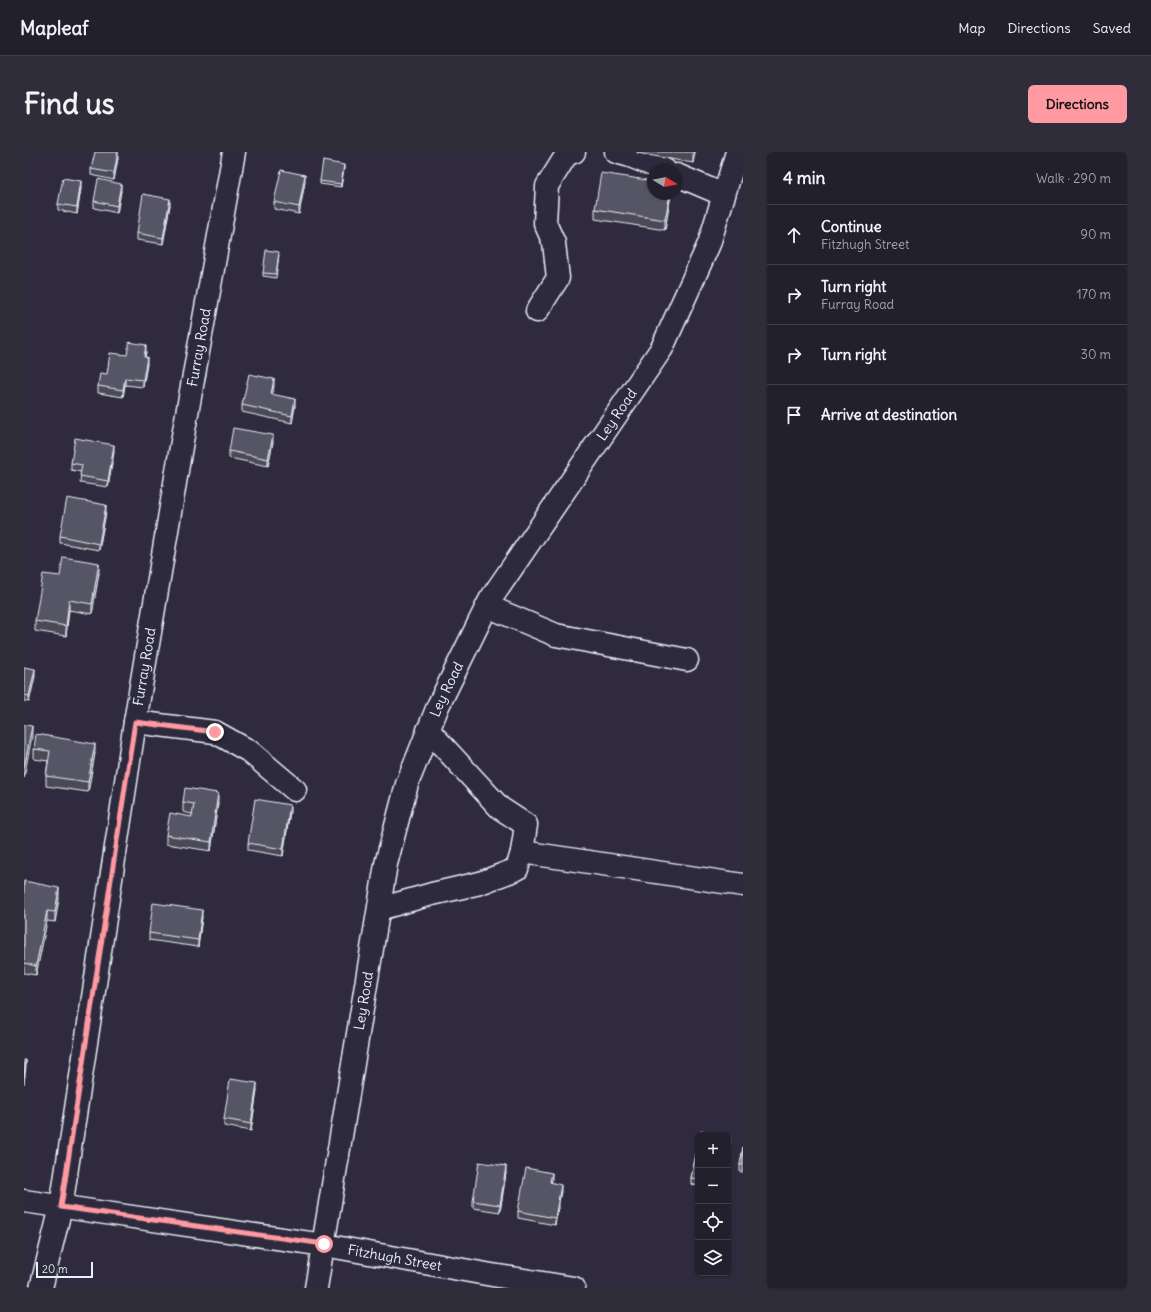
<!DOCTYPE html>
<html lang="en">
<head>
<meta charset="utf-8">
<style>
	:root { --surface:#23202e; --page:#2f2d3a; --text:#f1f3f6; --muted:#a3a3aa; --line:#403e4a; --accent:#ff9aa2 }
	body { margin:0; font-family:Delius,sans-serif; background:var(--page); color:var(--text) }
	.controls { position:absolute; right:12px; bottom:12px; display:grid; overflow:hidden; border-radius:6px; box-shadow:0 1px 3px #0004 }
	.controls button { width:36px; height:36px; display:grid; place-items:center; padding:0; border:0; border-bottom:1px solid var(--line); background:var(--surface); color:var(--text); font:20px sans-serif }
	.compass { position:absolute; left:623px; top:12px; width:36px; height:36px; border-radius:50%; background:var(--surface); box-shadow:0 1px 3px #0004; rotate:100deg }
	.scale { position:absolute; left:12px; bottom:10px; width:57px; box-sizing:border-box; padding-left:4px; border:2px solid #e8f1f8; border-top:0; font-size:11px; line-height:14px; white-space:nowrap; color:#e8f1f8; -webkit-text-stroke:3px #2f2a3d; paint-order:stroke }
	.stop { position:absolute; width:12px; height:12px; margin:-9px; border:3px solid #ff9aa2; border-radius:50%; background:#fff }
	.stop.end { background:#ff9aa2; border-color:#fff; box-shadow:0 1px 4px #0008 }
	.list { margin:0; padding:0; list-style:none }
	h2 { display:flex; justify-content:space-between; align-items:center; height:52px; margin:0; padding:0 16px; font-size:17px }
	h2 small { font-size:13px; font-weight:400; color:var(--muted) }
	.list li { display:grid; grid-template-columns:26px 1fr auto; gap:12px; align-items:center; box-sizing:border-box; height:60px; padding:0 16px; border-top:1px solid var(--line) }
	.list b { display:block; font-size:15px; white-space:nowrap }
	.list p { margin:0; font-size:13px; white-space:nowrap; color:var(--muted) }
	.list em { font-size:13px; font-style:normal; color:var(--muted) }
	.icon { flex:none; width:22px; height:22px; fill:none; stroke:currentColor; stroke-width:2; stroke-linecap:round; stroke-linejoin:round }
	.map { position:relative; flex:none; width:719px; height:1136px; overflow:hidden; border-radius:6px }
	header { display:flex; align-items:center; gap:24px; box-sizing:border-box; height:56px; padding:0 20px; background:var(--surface); border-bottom:1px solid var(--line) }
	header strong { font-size:19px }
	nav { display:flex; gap:22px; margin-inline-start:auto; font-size:14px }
	.intro { display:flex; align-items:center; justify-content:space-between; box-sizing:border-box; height:96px; padding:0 24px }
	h1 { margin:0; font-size:28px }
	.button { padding:10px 18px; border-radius:6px; background:var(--accent); color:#111; font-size:14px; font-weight:700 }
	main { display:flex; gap:24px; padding:0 24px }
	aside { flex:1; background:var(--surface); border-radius:6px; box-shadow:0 1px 3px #0004 }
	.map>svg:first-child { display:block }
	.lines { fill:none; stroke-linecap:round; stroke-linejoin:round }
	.minor-casing { stroke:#e8f1f8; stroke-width:25 }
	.major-casing { stroke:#e8f1f8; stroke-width:25 }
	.minor { stroke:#2f2a3d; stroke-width:22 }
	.major { stroke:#2f2a3d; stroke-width:22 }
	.wall { fill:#4b4957; stroke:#e8f1f8 }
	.shaded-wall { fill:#3d3c47; stroke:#e8f1f8 }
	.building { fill:#575565; stroke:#e8f1f8 }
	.route { stroke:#ff9aa2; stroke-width:5 }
	.labels { text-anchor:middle; stroke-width:3.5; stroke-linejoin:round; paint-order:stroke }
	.street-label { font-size:14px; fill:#e8f1f8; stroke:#2f2a3d }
</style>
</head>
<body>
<header>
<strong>Mapleaf</strong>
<nav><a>Map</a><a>Directions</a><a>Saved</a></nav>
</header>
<div class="intro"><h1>Find us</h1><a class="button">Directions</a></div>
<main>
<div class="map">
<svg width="719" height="1136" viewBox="0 0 719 1136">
	<rect width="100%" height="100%" fill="#2f2a3d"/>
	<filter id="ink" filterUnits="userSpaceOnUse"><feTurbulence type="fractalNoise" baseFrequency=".025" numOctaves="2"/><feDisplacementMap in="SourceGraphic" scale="8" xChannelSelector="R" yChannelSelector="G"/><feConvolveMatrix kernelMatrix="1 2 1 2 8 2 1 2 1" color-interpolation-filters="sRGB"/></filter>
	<g filter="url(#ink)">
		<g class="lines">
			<g class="minor-casing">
				<g id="minor">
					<polyline points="592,0 606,4 641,18"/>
					<polyline points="653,23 700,43"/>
					<polyline points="513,159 534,126 530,91 521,71 523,34 543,2 550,0"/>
					<polyline points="463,454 532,483 663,508"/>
					<polyline points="111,570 191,580 225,599 271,638"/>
					<polyline points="498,700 719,733"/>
					<polyline points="355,757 408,742 456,731 493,717 498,700 502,673 476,656 404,578"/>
					<path id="s1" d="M0 1049 300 1093 468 1123 550 1136"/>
					<path id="s2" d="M17 1136 37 1055 111 570 157 295 210 0"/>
				</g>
			</g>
			<g class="major-casing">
				<g id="major">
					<path id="s3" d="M292 1136 362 712 383 632 414 554 466 448 638 196 685 92 713 0"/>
				</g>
			</g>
			<use href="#minor" class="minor"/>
			<use href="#major" class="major"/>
		</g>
		<g class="wall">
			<polygon points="613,0 671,0 669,11 613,1"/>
			<polygon points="94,6 90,28 67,23 67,17"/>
			<polygon points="320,16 317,35 296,32 296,29"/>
			<polygon points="281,30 275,62 250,57 250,50"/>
			<polygon points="57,36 53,62 34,58 34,52"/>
			<polygon points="97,39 93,61 70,56 70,49"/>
			<polygon points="629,42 647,42 641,78 571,67 571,57"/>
			<polygon points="146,53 139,92 113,88 113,81"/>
			<polygon points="255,103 252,126 239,124 239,121"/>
			<polygon points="122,200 121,205 123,212 119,235 101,233 99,245 74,241 74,234 83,222 103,203"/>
			<polygon points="250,234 248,242 271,254 268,271 218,260 218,253"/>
			<polygon points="249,290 244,314 205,306 205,299"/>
			<polygon points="90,300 84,335 56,331 57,320 47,318 47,311"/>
			<polygon points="82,360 75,398 36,391 36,384"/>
			<polygon points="75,421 68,462 45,458 42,484 11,479 11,469 36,424"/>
			<polygon points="0,515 11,524 5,550 0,549"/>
			<polygon points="10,597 71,601 64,640 22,634 22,624 24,609 10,607"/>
			<polygon points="159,650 194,651 187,699 142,692 142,683 168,665 168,662 159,660"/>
			<polygon points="266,659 259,704 224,698 224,691"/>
			<polygon points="0,729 35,746 31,770 23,769 12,823 0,821"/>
			<polygon points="178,765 174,795 125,788 125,781"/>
			<polygon points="233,938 227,979 200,974 200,967"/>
			<polygon points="674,993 674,1034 667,1032 667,1026"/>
			<polygon points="719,995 719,1020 716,1020 716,1013"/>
			<polygon points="482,1021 476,1060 449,1056 449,1049"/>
			<polygon points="528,1028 527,1031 537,1039 531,1073 494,1066 494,1059"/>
		</g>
		<g class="shaded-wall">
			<polygon points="94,0 94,6 90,28 90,21"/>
			<polygon points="669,0 671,0 669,11"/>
			<polygon points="320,13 320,16 317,35 317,32"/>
			<polygon points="281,23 281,30 275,62 275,55"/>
			<polygon points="57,29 57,36 53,62 53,55"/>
			<polygon points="97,32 97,39 93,61 93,54"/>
			<polygon points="646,42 647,42 641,78 641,68"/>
			<polygon points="146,47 146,53 139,92 139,86"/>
			<polygon points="122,193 122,200 120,211 120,205"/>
			<polygon points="123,205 123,212 119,235 119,228"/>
			<polygon points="101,226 101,233 99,245 99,238"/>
			<polygon points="250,227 250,234 247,249 247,242"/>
			<polygon points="271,247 271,254 268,271 268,264"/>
			<polygon points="249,283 249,290 244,314 244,307"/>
			<polygon points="90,293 90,300 84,335 84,329"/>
			<polygon points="82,353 82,360 75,398 75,392"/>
			<polygon points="75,411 75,421 68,462 68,452"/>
			<polygon points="45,448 45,458 42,484 42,474"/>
			<polygon points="11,517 11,524 5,550 5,544"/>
			<polygon points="8,574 8,584 0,626 0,616"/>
			<polygon points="71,592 71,601 64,640 64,630"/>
			<polygon points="194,641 194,651 187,699 187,690"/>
			<polygon points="266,653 266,659 259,704 259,697"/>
			<polygon points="35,736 35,746 31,770 31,760"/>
			<polygon points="178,758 178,765 174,795 174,788"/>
			<polygon points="23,759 23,769 12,823 12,814"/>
			<polygon points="2,908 2,915 0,932 0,925"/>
			<polygon points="233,931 233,938 227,979 227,972"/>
			<polygon points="706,985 706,992 704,999 704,992"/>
			<polygon points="482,1014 482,1021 476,1060 476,1053"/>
			<polygon points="528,1021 528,1028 526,1037 526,1030"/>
			<polygon points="537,1033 537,1039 531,1073 531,1066"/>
		</g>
		<g class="building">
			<polygon points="71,0 94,0 90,21 67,17"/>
			<polygon points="299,9 320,13 317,32 296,29"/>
			<polygon points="257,18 281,23 275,55 250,50"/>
			<polygon points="577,21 629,29 629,42 646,42 641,68 571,57"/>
			<polygon points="39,26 57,29 53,55 34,52"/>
			<polygon points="74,27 97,32 93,54 70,49"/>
			<polygon points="119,42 146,47 139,86 113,81"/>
			<polygon points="242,98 255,100 252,122 239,121"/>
			<polygon points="105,190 122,193 120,205 123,205 119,228 101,226 99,238 74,234 76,221 83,222 86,201 103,203"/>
			<polygon points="225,222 250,227 247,242 271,247 268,264 218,253"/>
			<polygon points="209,276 249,283 244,307 205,299"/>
			<polygon points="51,286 90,293 84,329 56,324 58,313 47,311"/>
			<polygon points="43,346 82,353 75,392 36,384"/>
			<polygon points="39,405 75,411 68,452 45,448 42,474 11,469 19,422 36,424"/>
			<polygon points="0,515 11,517 5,544 0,543"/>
			<polygon points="0,573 8,574 0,616"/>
			<polygon points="12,582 71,592 64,630 22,624 26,599 10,597"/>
			<polygon points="161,636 194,641 187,690 142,683 146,661 168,665 170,652 159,650"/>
			<polygon points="231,647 266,653 259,697 224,691"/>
			<polygon points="0,729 35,736 31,760 23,759 12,814 0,811"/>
			<polygon points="129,751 178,758 174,788 125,781"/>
			<polygon points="0,908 2,908 0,925"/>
			<polygon points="206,927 233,931 227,972 200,967"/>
			<polygon points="677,979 694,983 676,983"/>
			<polygon points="704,985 706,985 704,992"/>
			<polygon points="674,993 674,1027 667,1026"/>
			<polygon points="719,995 719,1013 716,1013"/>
			<polygon points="455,1010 482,1014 476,1053 449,1049"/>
			<polygon points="502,1016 528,1021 526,1030 537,1033 531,1066 494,1059"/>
		</g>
	</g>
	<g class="lines" filter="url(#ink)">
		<polyline class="route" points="191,580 111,570 37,1055 300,1092"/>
	</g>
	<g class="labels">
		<g class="street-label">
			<text dy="5" stroke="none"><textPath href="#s2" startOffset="954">Furray Road</textPath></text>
			<text dy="5" stroke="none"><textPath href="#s3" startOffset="939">Ley Road</textPath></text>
			<text dy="5" stroke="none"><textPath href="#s2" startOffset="630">Furray Road</textPath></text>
			<text dy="5" stroke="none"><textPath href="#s3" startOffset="615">Ley Road</textPath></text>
			<text dy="5" stroke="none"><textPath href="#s3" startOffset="291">Ley Road</textPath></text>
			<text dy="5" stroke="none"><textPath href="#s1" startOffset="375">Fitzhugh Street</textPath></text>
		</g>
	</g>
</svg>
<div class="controls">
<button>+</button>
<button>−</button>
<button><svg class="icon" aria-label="locate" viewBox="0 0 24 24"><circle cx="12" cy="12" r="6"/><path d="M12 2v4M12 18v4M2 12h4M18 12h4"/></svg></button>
<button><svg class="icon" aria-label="layers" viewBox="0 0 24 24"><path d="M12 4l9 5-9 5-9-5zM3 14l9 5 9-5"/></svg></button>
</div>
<svg class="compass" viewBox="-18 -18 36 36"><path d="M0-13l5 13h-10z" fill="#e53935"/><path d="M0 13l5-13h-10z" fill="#a3a3aa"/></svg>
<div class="scale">20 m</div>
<div class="stop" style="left:300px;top:1092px"></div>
<div class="stop end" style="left:191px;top:580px"></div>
</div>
<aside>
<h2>4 min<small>Walk · 290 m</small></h2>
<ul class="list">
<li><svg class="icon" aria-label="ahead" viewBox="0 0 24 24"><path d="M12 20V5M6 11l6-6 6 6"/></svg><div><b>Continue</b><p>Fitzhugh Street</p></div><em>90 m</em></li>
<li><svg class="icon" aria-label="right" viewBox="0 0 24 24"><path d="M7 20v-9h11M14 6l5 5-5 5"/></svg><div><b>Turn right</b><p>Furray Road</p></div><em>170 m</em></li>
<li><svg class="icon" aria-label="right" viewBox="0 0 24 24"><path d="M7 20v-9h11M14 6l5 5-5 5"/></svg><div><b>Turn right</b></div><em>30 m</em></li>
<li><svg class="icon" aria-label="arrive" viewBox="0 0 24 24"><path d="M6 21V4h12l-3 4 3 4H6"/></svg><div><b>Arrive at destination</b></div></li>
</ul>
</aside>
</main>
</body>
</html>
